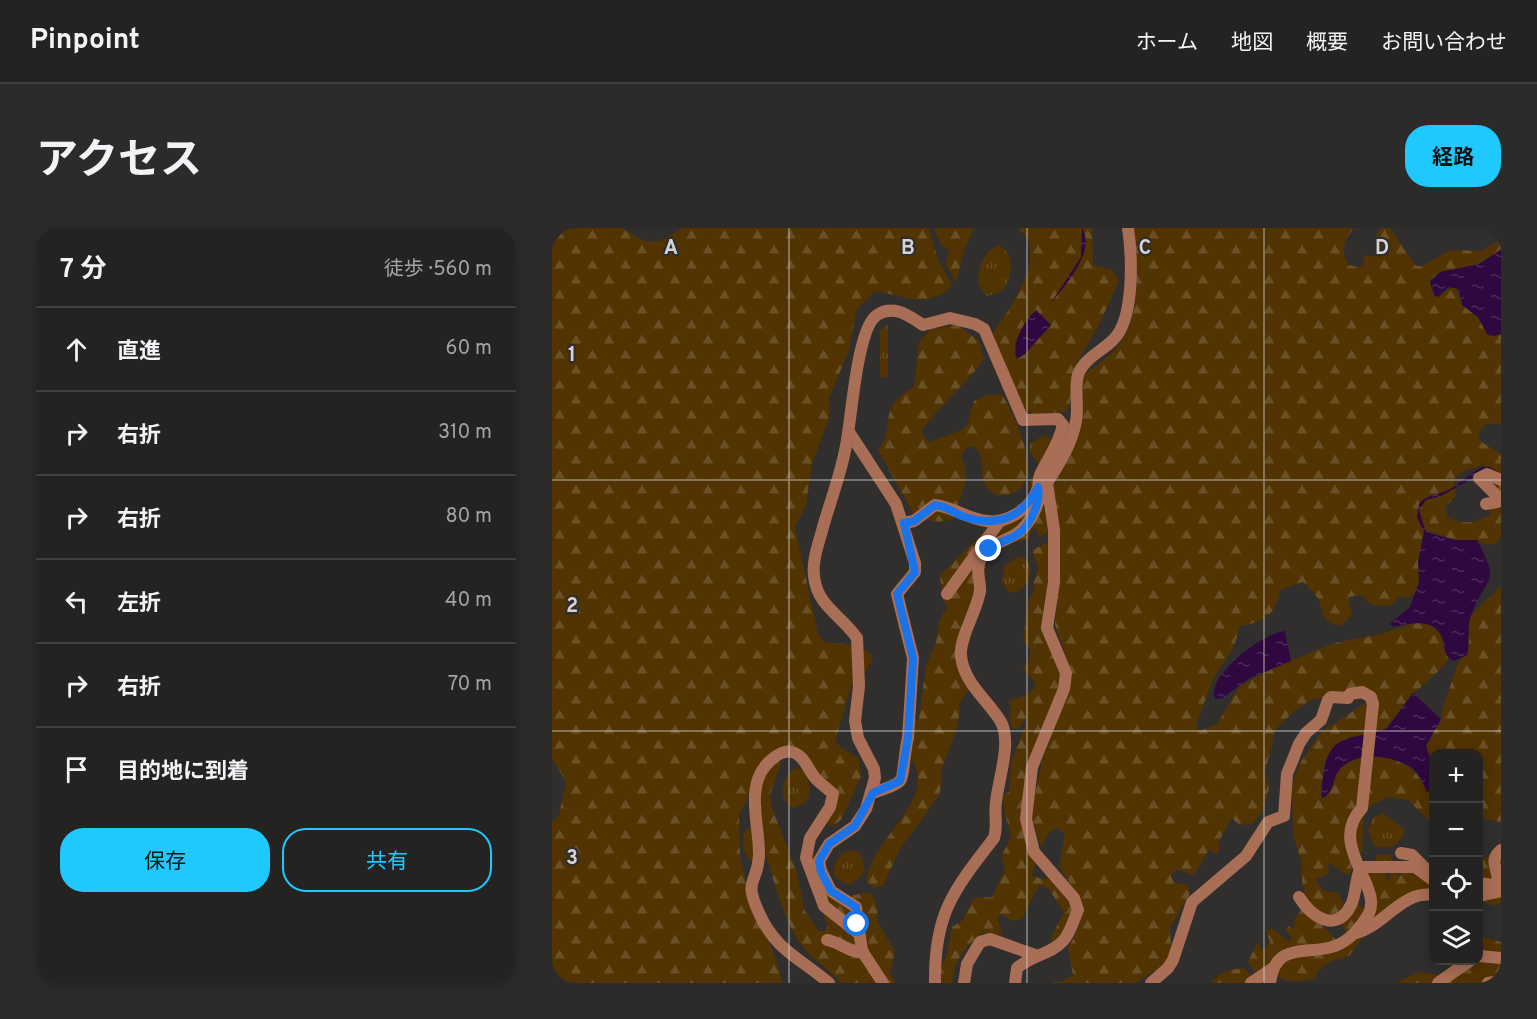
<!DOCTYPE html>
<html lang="ja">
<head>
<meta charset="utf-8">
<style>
	:root { --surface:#252222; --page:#2d2a2a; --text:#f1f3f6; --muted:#a3a4a5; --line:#423f40; --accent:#1fc9fd }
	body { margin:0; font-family:Overpass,"Noto Sans JP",sans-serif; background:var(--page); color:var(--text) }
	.controls { position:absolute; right:18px; bottom:18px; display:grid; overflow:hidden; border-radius:12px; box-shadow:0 3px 15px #0003 }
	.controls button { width:54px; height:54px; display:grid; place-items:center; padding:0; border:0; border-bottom:2px solid var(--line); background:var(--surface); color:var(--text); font:30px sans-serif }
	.stop { position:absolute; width:18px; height:18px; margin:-14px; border:4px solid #1a73e8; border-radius:50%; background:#fff }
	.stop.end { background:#1a73e8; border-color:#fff; box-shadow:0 2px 6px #0008 }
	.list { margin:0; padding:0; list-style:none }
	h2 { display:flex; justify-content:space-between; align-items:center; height:78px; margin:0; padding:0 24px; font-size:26px }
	h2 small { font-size:20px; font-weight:400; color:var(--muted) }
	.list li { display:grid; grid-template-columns:39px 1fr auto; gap:18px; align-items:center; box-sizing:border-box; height:84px; padding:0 24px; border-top:2px solid var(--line) }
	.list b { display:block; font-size:22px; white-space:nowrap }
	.list em { font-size:20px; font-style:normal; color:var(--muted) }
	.actions { display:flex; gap:12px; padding:18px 24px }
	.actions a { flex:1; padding:14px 0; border:2px solid var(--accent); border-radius:24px; text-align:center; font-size:21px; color:var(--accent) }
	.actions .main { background:var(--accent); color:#111 }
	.icon { flex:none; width:33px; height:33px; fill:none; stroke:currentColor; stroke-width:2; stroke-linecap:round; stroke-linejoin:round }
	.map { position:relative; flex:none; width:949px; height:755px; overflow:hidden; border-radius:24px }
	header { display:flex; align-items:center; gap:36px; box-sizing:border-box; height:84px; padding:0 30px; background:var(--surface); border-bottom:2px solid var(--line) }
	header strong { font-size:28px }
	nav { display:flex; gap:33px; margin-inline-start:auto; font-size:21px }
	.intro { display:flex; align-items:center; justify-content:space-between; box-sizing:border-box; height:144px; padding:0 36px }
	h1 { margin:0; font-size:42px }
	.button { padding:15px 27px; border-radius:24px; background:var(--accent); color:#111; font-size:21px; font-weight:700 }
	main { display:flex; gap:36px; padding:0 36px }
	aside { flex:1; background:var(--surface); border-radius:24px; box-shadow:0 3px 15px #0003 }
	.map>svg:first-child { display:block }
	.grass { fill:url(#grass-tufts) }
	.forest { fill:url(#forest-firs) }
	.water { fill:url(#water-ripples) }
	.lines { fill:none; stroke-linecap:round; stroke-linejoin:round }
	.minor { stroke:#a96e56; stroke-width:12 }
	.route { stroke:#1a73e8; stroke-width:8 }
	.grid { fill:none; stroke:#d5d3d3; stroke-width:1.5; stroke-opacity:0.55 }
	.grid-label { font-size:20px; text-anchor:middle; font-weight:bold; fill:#d5d3d3; stroke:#312e2e; stroke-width:4.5; stroke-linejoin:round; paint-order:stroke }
</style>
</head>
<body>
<header>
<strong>Pinpoint</strong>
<nav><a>ホーム</a><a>地図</a><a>概要</a><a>お問い合わせ</a></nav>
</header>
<div class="intro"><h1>アクセス</h1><a class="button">経路</a></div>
<main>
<aside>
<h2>7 分<small>徒歩 · 560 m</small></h2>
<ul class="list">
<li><svg class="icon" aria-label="ahead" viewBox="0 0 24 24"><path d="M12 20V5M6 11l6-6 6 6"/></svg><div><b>直進</b></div><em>60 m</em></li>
<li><svg class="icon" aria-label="right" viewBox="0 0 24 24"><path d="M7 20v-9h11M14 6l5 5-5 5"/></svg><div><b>右折</b></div><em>310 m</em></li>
<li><svg class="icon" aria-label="right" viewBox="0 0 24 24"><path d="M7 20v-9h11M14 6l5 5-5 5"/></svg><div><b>右折</b></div><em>80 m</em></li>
<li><svg class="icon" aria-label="left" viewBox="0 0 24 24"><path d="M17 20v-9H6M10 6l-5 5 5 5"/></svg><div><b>左折</b></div><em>40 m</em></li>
<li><svg class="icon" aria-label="right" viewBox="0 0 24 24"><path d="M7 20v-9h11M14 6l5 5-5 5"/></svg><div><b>右折</b></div><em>70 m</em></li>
<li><svg class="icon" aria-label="arrive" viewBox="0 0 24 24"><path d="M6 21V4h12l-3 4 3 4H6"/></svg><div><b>目的地に到着</b></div></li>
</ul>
<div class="actions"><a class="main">保存</a><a>共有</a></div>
</aside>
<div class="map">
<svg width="949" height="755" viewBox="0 0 949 755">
	<defs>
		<pattern id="grass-tufts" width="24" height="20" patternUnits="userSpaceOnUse" patternTransform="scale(1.5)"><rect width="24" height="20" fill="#523302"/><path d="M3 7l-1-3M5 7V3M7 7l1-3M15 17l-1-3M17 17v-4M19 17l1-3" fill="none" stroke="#6a5026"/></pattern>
		<pattern id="forest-firs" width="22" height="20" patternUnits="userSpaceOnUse" patternTransform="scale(1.5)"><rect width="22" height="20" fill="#523302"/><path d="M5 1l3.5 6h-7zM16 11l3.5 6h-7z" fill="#6a5026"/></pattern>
		<pattern id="water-ripples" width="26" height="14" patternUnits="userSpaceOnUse" patternTransform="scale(1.5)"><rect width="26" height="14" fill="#2f083f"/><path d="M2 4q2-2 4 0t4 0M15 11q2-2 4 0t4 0" fill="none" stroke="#4c2b5a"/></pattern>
	</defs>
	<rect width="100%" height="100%" fill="#312e2e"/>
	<g class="grass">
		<path d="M447 17C464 28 461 48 450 63L436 68C417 56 429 23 447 17Z"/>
		<polygon points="336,97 336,149 328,149 328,102"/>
		<polygon points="492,208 496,208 501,215 488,238 478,224 478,215"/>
		<path d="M469 328 475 331C483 345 475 366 456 364L450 352 453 337Z"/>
		<path d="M243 540 252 542C260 558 262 575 241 580 224 573 230 548 243 540Z"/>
		<path d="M831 585 852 601C851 617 836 622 822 618L816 602 822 589Z"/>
		<polygon points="197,600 202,600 201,633 196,631 191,620 192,605"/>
		<polygon points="301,622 309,626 313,642 307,651 296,657 282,648 282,638 289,625"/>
	</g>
	<g class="forest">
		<path d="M14 0H69L94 14 109 13 131 0H377L386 31 400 58C372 82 355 68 323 63L305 81 296 125 277 170V190L260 236 254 277 243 299 266 406 273 414 295 416 317 424 321 431 311 447 299 459 283 512 288 519 307 531 309 549 289 592 281 598 274 596 281 562 232 522 198 560 194 575 187 585 188 629 200 678 220 721 231 755H0V594L7 587 14 554 0 530V17Z"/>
		<polygon points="382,0 422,0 412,22 404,54 394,37 397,23 389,16"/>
		<path d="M466 0H540L541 37 560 42 567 53 546 99 525 134 517 179 513 184 482 186 472 181 440 106C457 83 499 24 466 0Z"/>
		<path d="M582 0H803C791 11 789 23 796 37L807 39 812 36 811 29 814 27 823 29 828 23 824 8 829 0H838L864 38H870L898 22 929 23 949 12V21C940 27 929 36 918 39 902 44 891 39 877 53L882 68H887L903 57 910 76 927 91 937 108 949 106V196H934L926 205 928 213 949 226V249L930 237 910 244 902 251 904 268 893 279 896 290C914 297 922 295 938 287L939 272 935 264 940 255H949V310L942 316 934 317 925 312H896L878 303 870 309 866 362 856 370 848 368 838 378 819 377 810 367 796 369 800 387 789 398C767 394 773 385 765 369 762 364 755 358 751 354L728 362C724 387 712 394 688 398L682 419 662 449 644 497 648 503 665 496 688 458 725 438 783 415 829 406 865 394 876 395 892 408V420L896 431 891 439 859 468 834 501 781 519 773 532 770 570H773C780 561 780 548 788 541 805 523 840 526 859 541 866 546 871 555 875 564L881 560V597L856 572 837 569 819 577 812 585 810 625 797 629 800 641 796 648 777 634 776 647 763 651 771 663 786 665 792 677 785 685 776 688 764 682 754 670 750 655V636L741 606 740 560 747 537 769 504 823 469 787 466 760 472 743 482 724 501 713 544 717 560 711 583 701 596 687 597 680 590 668 611 666 627 657 622 642 647 624 641 619 648 622 655 636 657 638 666 618 699 619 722 612 737 584 755H501L513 752 521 747 516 720C539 679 532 676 507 639L513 607 506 600 497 604 489 620 479 585 490 534 512 473 519 442 503 397 506 362 501 258 518 229 529 191 531 148C543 138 560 127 569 114 590 83 584 35 582 0Z"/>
		<path d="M405 97 427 113 432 131C413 158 388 176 369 204L377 214 408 203 415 197 422 173 436 166 450 167C463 186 497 260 455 267 448 268 440 267 435 260 426 250 433 241 429 229 428 226 424 221 422 218L414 220 409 229C421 251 408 267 402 290 390 297 372 293 361 285L326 222C346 198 322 181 362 159L367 113 379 101Z"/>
		<path d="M485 244 497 304 487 309 484 301 480 300 477 311 446 318 433 332V352L415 423 418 460 407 476 408 484 404 503 389 543 390 553 387 567 348 621 331 658 321 660 314 653C321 613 363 589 366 552 367 539 355 530 361 516L357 513 362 493 367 491 374 437 384 415 387 393 395 379 390 369 388 348 446 290 463 292 477 267 479 249Z"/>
		<path d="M494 315 499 318 493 396 511 453 478 540 483 636 479 648 493 651 498 648C514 667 528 675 512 701 509 707 507 712 500 714L499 710 512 684 496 660 487 657 470 691 459 693 451 686 445 688 450 706 444 710 432 704C413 718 402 732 400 755H386V742L394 730 400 699 410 693 422 670 440 669 453 641C446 626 454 622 459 608L453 585 451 567 457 564 459 534 476 491 474 490 467 500 461 501 457 491 459 484 457 472C469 470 478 468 484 456L470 440 477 434 479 424 471 412 476 375 483 359 481 356 486 340 480 322Z"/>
		<polygon points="949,358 949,594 927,590 927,526 882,526 881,537 874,525 874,513 889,494 890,482 906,435 913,427 918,388"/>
		<path d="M225 533 229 535 218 567 220 580 245 645 252 681 266 703H273L276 697 264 669 254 614C267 626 266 644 274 660L297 668 319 664 326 682 325 694 343 723 338 746 344 755H290C275 740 255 728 244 709 227 681 196 580 210 550 212 544 221 538 225 533Z"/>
		<polygon points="949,619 949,674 942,678 927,672 927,630 936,629"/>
		<path d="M824 627H839L844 645 848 649 852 633 875 641 881 632V666L868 664 813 706 797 728C782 732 769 734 763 750 748 755 738 755 725 748L717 755H707L706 748 696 734 705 715 711 722 718 714 714 703 720 700 738 715 739 709 733 702 737 698 743 700 742 692 749 682 758 685 787 715 796 708 787 691 805 674 813 682 816 680 815 636 825 645H833L836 652 839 650 835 639 825 638Z"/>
		<polygon points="931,709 949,714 949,755 844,755 867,744 892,748 897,740 897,733 927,732 927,711"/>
		<path d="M692 740 707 755H659C667 744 679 741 692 740Z"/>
	</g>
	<g class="water">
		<path d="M530 0C544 23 514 57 499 75L529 29Z"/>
		<polygon points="949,22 949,106 942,108 935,106 926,89 910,77 907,61 896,59 886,69 883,68 878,54 888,44 927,36"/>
		<path d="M484 82 499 97 473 126 465 131C458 116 473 92 484 82Z"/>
		<path d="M930 239H938L949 246 931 241 914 254 889 268 874 272 867 282 874 304 904 312H925C949 357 935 347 920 385 914 399 919 414 915 427L902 433C891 427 894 422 891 413 885 388 857 396 841 399L838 396 858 379 867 354 866 334 872 305 865 289 867 276C873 268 880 268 888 265 904 261 916 246 930 239Z"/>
		<path d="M733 403 739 433 698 450 671 470 663 471C653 448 712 404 733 403Z"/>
		<path d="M861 465 889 491 874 518 881 538V561L875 564C871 556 868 545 860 540 842 527 805 523 789 540 779 550 784 564 770 570 768 562 771 552 772 543 778 502 807 512 835 500Z"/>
	</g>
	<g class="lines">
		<g class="minor">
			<path d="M297 204 344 276 363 335V344L345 366 361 430 356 510C353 518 352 549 348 553 342 559 328 562 321 565"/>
			<polyline points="934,276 945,274 947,270 927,250 935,246 949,252"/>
			<polyline points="395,366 447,294"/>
			<polyline points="849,625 860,627 874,641"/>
			<polyline points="808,639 863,639 882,653"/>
			<path d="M927 655 940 657 946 654C946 640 936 633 949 622"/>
			<polyline points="927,668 949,663"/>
			<path d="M747 669C759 688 784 707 799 677 804 667 803 655 807 644"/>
			<path d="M804 705C832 698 850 662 882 667"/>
			<path d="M275 712C288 714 298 725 311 724"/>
			<polyline points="927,728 949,730"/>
			<path d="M277 755C248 730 223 722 207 685 191 650 205 658 207 628 208 597 191 556 219 532 225 527 232 522 240 524 252 527 256 542 264 551 269 556 276 561 281 566L278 579 258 610 254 630 272 678 306 705"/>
			<path d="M331 755 310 723 304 679 279 663 269 643 267 633 277 616 303 598 314 581 323 550 322 541 306 510 303 493 307 458 305 410C289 387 265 378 262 348 260 331 267 315 271 299 280 268 292 237 296 205 300 182 306 99 325 87 342 76 357 88 371 97L398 90 423 96 432 101 471 192 506 191 511 197C507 216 496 230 488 247 486 252 487 256 486 260 480 280 455 296 435 293 415 291 399 278 383 277L362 293 352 295"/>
			<path d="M383 755C382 686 401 663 442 610 446 597 442 587 444 574 446 553 460 514 449 494 436 472 412 456 409 428 407 410 425 383 428 363 429 354 424 345 427 336 431 318 451 314 464 306 475 300 489 276 487 264"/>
			<polyline points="412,755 415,736 428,714 438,711 483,727"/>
			<path d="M463 755 465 740C480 727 499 726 511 713 518 706 522 691 526 682L522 670 482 624 474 591 480 539 512 461 514 445 495 400 502 354V302L495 255C507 236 520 216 524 193 527 179 522 161 526 147 531 131 550 123 561 112 583 91 580 28 576 0"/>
			<path d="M599 755 616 740 621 732 640 674 694 628 716 594 732 588 735 546 747 516 754 505 769 492 776 472 779 469 796 470 798 466 810 464 819 469 821 476 810 580C774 618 833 659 816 687 808 700 797 713 783 718 757 728 723 712 718 755"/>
			<polyline points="699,755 721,740"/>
			<polyline points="886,755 919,732"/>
			<polyline points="936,755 949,753"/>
		</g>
	</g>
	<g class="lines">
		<path class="route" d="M305 696 304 679 279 663 269 644 267 633 277 616 303 598 321 565 348 553 356 510 361 430 345 366 363 344 352 295 362 293 383 277C394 278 400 284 410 288 443 300 470 291 486 259 489 274 479 296 466 306 457 312 446 314 437 321"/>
	</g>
	<path class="grid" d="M237 0V755M475 0V755M712 0V755M0 252H949M0 503H949"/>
	<g class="grid-label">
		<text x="119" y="26">A</text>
		<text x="356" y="26">B</text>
		<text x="593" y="26">C</text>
		<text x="830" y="26">D</text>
		<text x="20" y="133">1</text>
		<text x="20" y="384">2</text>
		<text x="20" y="636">3</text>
	</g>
</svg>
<div class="controls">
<button>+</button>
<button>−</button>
<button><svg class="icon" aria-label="locate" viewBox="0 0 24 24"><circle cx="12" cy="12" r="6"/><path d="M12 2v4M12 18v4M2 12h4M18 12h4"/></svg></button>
<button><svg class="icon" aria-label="layers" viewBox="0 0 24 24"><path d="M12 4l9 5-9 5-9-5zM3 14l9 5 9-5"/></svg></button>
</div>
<div class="stop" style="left:305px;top:696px"></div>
<div class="stop end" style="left:437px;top:321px"></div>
</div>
</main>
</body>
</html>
